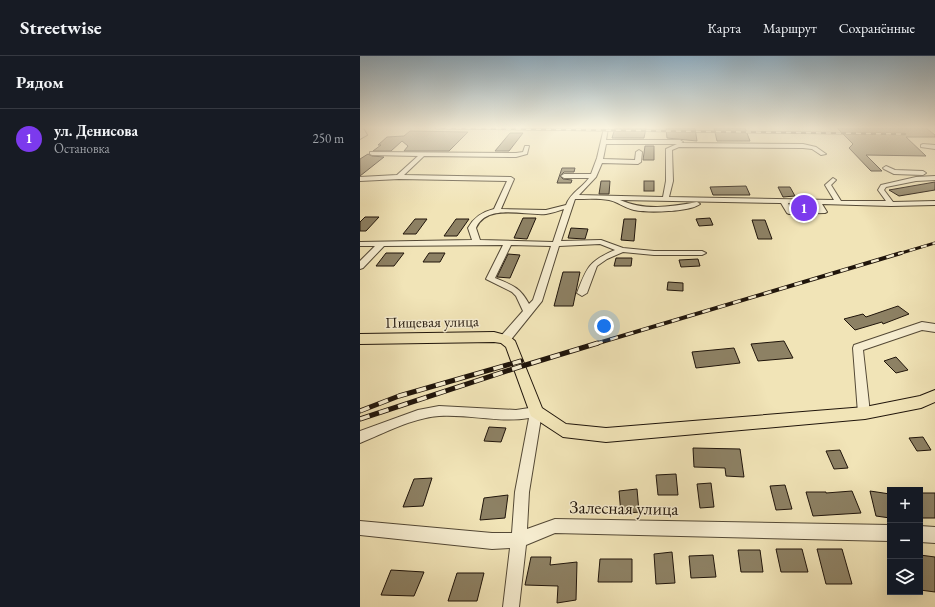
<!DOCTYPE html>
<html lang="ru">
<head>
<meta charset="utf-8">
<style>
	:root { --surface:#171b24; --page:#20242c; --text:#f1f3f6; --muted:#9ea1a6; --line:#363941; --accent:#7c3aed }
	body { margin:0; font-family:"EB Garamond",serif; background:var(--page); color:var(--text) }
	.controls { position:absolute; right:12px; bottom:12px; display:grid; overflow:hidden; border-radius:0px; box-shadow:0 4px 16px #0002 }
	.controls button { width:36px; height:36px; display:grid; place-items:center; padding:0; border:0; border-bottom:1px solid var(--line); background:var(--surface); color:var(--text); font:20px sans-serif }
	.you { position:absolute; left:244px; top:270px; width:14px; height:14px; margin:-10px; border:3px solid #fff; border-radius:50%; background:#1a73e8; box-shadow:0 0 0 6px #1a73e833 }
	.badge { display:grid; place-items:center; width:26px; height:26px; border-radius:50%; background:var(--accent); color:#fff; font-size:13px; font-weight:700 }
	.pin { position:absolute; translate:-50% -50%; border:2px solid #fff; box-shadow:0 1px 4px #0006 }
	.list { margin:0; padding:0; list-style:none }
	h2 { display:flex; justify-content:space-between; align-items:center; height:52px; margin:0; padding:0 16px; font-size:17px }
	h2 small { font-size:13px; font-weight:400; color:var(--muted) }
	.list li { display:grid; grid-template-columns:26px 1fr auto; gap:12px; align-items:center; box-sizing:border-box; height:60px; padding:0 16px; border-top:1px solid var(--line) }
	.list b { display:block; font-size:15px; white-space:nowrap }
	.list p { margin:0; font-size:13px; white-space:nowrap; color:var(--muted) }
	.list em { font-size:13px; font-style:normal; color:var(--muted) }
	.icon { flex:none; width:22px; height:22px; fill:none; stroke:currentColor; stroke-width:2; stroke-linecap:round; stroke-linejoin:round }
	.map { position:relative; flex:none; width:575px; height:551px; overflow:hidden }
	header { display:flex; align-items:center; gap:24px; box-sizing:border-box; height:56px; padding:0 20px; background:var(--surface); border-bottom:1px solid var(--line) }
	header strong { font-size:19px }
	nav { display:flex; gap:22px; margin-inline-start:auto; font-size:14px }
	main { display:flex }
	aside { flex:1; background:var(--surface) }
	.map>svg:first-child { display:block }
	.building { fill:#8d8164; stroke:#20150b }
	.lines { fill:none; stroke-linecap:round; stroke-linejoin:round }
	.minor-casing { stroke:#544936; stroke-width:2 }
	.major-casing { stroke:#20150b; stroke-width:2 }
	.minor { fill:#f6edd0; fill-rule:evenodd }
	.major { fill:#f1e4b7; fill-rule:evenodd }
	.rail-far3-casing { stroke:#20150b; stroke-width:2.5 }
	.rail-far2-casing { stroke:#20150b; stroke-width:3 }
	.rail-far1-casing { stroke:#20150b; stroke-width:4 }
	.rail-casing { stroke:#20150b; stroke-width:5 }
	.rail-far3 { stroke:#f6edd0; stroke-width:1.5; stroke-dasharray:5; stroke-linecap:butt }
	.rail-far2 { stroke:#f6edd0; stroke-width:2; stroke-dasharray:6; stroke-linecap:butt }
	.rail-far1 { stroke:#f6edd0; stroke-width:2.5; stroke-dasharray:8; stroke-linecap:butt }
	.rail { stroke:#f6edd0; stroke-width:3.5; stroke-dasharray:10; stroke-linecap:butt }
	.labels { text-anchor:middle; stroke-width:3; stroke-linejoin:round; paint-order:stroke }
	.street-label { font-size:15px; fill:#20150b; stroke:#f6edd0 }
	.near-street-label { font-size:18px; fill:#20150b; stroke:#f6edd0 }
</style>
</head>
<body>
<header>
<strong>Streetwise</strong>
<nav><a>Карта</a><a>Маршрут</a><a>Сохранённые</a></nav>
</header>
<main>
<aside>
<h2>Рядом<small></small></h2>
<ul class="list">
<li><span class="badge">1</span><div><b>ул. Денисова</b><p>Остановка</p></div><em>250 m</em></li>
</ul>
</aside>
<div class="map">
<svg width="575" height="551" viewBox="0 0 575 551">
	<rect width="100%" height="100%" fill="#f1e4b7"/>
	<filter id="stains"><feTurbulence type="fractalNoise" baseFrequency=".005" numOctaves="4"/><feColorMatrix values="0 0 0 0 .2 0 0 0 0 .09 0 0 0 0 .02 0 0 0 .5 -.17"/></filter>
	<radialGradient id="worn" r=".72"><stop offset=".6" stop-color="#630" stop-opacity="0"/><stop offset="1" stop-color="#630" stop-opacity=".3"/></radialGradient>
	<g class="building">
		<polygon points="255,72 286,72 284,82 252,82"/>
		<polygon points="306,72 335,72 337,85 307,82"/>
		<polygon points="354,72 385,72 390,85 357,85"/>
		<polygon points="477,72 566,72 575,79 575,81 546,81 566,100 506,99 522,115 511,115 489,92 493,88"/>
		<polygon points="50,75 108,76 89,95 44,95 48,90 42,85 31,95 13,95 21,89 18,89 27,81 44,80"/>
		<polygon points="150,77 163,77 149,95 135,95"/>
		<polygon points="285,90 294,90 294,104 283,104"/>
		<polygon points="8,98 12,100 24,101 0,120 0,103"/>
		<polygon points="202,112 215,112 214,116 204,116 200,120 203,123 212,124 211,127 197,127"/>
		<polygon points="241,125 250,125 249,138 239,138"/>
		<rect x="284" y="125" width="10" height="10"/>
		<polygon points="575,126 575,134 539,140 529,134"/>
		<polygon points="386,130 390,139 353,139 350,131"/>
		<polygon points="418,131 430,131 435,140 423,141"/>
		<polygon points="5,161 19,161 6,175 0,175 0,166"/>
		<polygon points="163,162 176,162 167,183 154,182"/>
		<polygon points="350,162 353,169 339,170 336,163"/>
		<polygon points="55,163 67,163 56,178 43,178"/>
		<polygon points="96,163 109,163 97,180 84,180"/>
		<polygon points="264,163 276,163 274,185 261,184"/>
		<polygon points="392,164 405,164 412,183 398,183"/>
		<polygon points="211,172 228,173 225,183 208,182"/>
		<polygon points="26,197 44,197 34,210 16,210"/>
		<polygon points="69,197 85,197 80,206 63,206"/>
		<polygon points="148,198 160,199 150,222 137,221"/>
		<polygon points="256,202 272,202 271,210 254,210"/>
		<polygon points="338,203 340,210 321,211 319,204"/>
		<polygon points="203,216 220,216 213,250 194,250"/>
		<polygon points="308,226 323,227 323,235 307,234"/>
		<polygon points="538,250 549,258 523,268 522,266 495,274 484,263 503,258 506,261"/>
		<polygon points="424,285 433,302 398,305 391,288"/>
		<polygon points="374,292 380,307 336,312 332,296"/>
		<polygon points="536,301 548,314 536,317 524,305"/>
		<polygon points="129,371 146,372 141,386 124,385"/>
		<polygon points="563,381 571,394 557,395 549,382"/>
		<polygon points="333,392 380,393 384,421 366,420 365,412 334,411"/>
		<polygon points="480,394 488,412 474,413 466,395"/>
		<polygon points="316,418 318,439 298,439 296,419"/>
		<polygon points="72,422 63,450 43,451 54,423"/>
		<polygon points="351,427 354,451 340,452 337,428"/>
		<polygon points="425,429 432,453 416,454 410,430"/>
		<polygon points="277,433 279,456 261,458 259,435"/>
		<polygon points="492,435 501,457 453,460 446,436 466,436 466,437"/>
		<polygon points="510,435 530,438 530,462 516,460"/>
		<rect x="560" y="437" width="15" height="25"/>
		<polygon points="148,439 145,462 120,464 124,442"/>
		<polygon points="416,493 442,493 448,516 421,516"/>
		<polygon points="457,493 482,493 492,528 466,528"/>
		<polygon points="378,494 400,494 403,516 381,516"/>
		<polygon points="312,496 315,527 296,528 294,498"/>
		<polygon points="353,499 356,521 331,522 329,500"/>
		<polygon points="560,499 575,501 575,536 560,534"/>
		<polygon points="171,501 191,501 190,509 217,506 216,544 197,547 198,530 165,529"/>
		<polygon points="240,503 272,503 272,526 238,526"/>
		<polygon points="31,514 64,516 54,540 21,539"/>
		<polygon points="97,517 124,517 117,545 88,545"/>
	</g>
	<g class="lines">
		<g class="minor-casing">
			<g id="minor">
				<polygon points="0,72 3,72 7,79 0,83"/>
				<path d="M244 72H248L246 84H320L323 86 321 87 443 88 456 91 466 98 461 99 452 93 443 92 319 91 312 94 313 125 309 141 474 144 465 129 473 122 476 124 471 129 481 145H526L518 134 521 129 556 121 575 120V124L556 125 526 131 524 134 533 146 575 145V149L531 150 462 148 467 156 465 157 429 158 427 157 421 147 260 144C285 155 310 151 337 146L340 148C330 156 288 157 274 154 265 152 256 145 249 144 238 142 226 143 215 143L201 185 241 184 263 192 294 195H342L346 197 342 199H294L263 196 247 203 237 210 227 237 222 240 217 237C227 211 229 205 255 194L240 188 199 190 182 245 149 286H141L140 283 141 280 163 255 156 240 152 236 126 223 143 189 24 190 3 212 0 213V205L15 190H0V186L112 184 108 172C114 161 122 156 134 153L147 125 39 123 0 125V121L37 119 58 100 12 99 10 98V96L156 97 163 96 165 90H169L167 98 156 101 64 100 44 119 151 121 154 123 141 153 186 154 206 149C211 136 221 133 229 122H204L201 120 204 118H231L237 102ZM246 88H317L306 93V125L303 141 219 139 236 121 242 107 278 108 281 106 282 96 279 94 276 96 275 104 243 103ZM428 147 455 148 458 154H431ZM204 153 193 186 120 184 116 172C127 147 165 160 186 158 192 157 198 155 204 153ZM151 189 191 190 173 244 169 248C160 231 152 229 135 222Z"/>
				<polygon points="563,88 575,89 575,93 561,91 561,89"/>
				<polygon points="526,110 535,114 563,115 566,117 563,119 534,118 524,113 523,112"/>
				<polygon points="562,266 575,268 575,276 562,274 503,294 510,357 508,361 504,362 500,361 498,357 493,292 494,289"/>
				<path d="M79 350 156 354 176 351 180 352 182 356 169 436 167 473 195 463 530 469V485L195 477 166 489 159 551H143L150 492 132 493 0 479V465L132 477H152L155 436 169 362C139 367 109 358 79 360 52 362 25 377 0 387V375L58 354Z"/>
				<polygon points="560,470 575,471 575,487 560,486"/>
			</g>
		</g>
		<g class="major-casing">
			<polygon id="major" points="134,276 149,280 155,285 182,352 206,368 246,372 505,351 560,340 575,334 575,346 561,352 505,363 246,386 203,381 171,360 146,291 141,287 134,286 0,288 0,278"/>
		</g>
		<use href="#minor" class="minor"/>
		<use href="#major" class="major"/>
		<g class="rail-far3-casing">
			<polyline id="rail-far3" points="76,72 545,78"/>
		</g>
		<g class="rail-far2-casing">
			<polyline id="rail-far2" points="538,198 575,187"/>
		</g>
		<g class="rail-far1-casing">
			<polyline id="rail-far1" points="235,288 541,197"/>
		</g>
		<g class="rail-casing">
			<g id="rail">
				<polyline points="0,355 39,340 161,305"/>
				<polyline points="0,363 159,311 238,287"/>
			</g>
		</g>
		<use href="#rail-far3" class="rail-far3"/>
		<use href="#rail-far2" class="rail-far2"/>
		<use href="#rail-far1" class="rail-far1"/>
		<use href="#rail" class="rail"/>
	</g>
	<linearGradient id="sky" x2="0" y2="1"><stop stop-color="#8fabbd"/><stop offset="0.48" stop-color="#f9f3df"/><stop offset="1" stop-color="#f9f3df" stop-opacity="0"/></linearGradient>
	<rect width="575" height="149" fill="url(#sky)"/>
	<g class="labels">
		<g class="street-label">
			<text transform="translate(72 266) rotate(-1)" y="5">Пищевая улица</text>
		</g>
		<g class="near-street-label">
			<text transform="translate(264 452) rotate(1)" y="6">Залесная улица</text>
		</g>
	</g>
	<rect width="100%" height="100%" filter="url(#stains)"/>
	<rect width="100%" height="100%" fill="url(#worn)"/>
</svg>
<div class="controls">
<button>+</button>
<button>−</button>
<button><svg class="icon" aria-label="layers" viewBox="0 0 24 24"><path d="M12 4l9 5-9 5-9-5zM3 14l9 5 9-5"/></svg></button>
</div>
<div class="you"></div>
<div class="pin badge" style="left:444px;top:152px">1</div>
</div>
</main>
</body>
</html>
